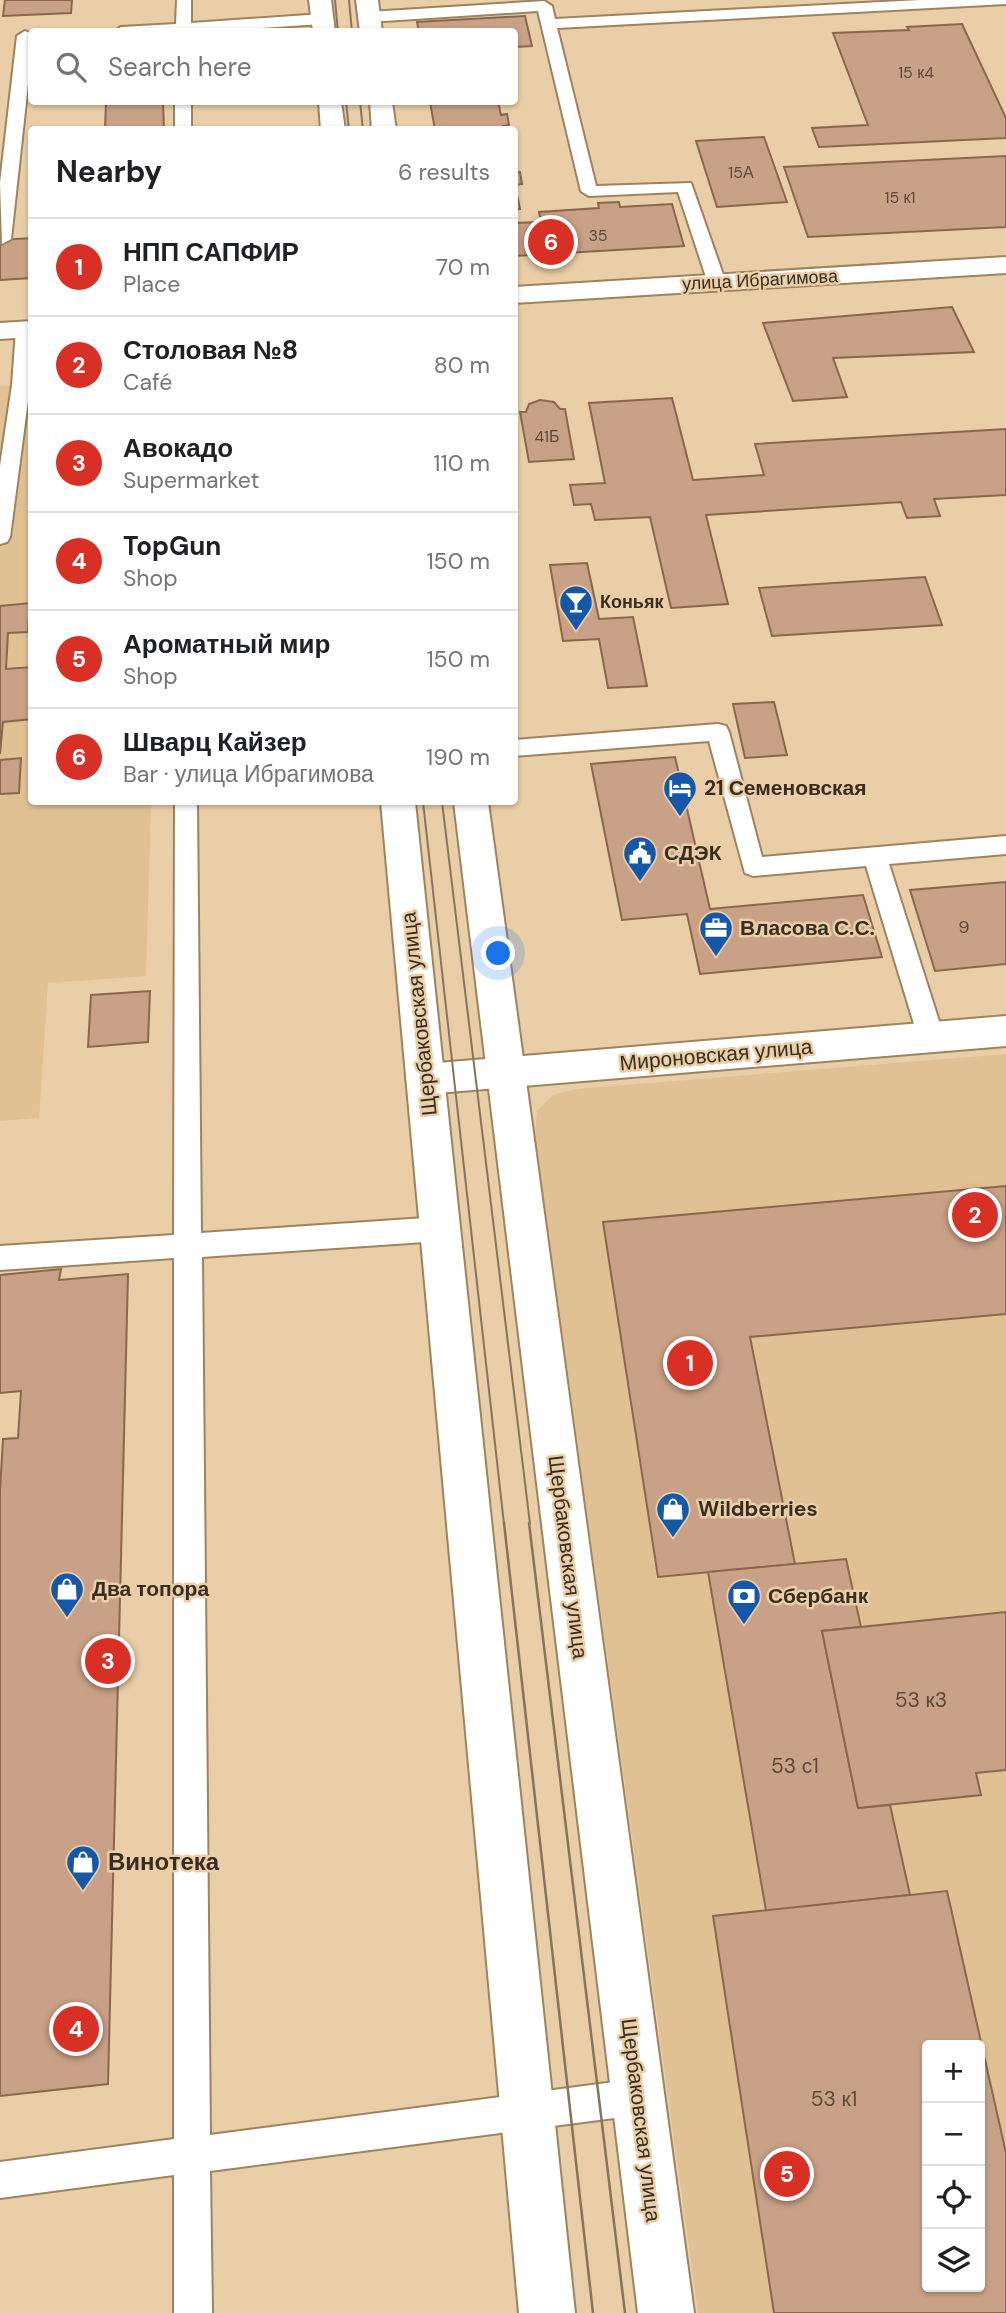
<!DOCTYPE html>
<html lang="en">
<head>
<meta charset="utf-8">
<style>
	:root { --surface:#fff; --page:#f6f6f6; --text:#202124; --muted:#757577; --line:#e0e0e0; --accent:#d93025 }
	body { margin:0; font-family:"DM Sans",sans-serif; background:var(--page); color:var(--text) }
	.controls { position:absolute; right:21px; bottom:21px; display:grid; overflow:hidden; border-radius:7px; box-shadow:0 2px 5px #0004 }
	.controls button { width:63px; height:63px; display:grid; place-items:center; padding:0; border:0; border-bottom:2px solid var(--line); background:var(--surface); color:var(--text); font:35px sans-serif }
	.you { position:absolute; left:499px; top:954px; width:24px; height:24px; margin:-18px; border:5px solid #fff; border-radius:50%; background:#1a73e8; box-shadow:0 0 0 10px #1a73e833 }
	.badge { display:grid; place-items:center; width:46px; height:46px; border-radius:50%; background:var(--accent); color:#fff; font-size:23px; font-weight:700 }
	.pin { position:absolute; translate:-50% -50%; border:4px solid #fff; box-shadow:0 2px 7px #0006 }
	.list { margin:0; padding:0; list-style:none }
	h2 { display:flex; justify-content:space-between; align-items:center; height:91px; margin:0; padding:0 28px; font-size:30px }
	h2 small { font-size:23px; font-weight:400; color:var(--muted) }
	.list li { display:grid; grid-template-columns:46px 1fr auto; gap:21px; align-items:center; box-sizing:border-box; height:98px; padding:0 28px; border-top:2px solid var(--line) }
	.list b { display:block; font-size:26px; white-space:nowrap }
	.list p { margin:0; font-size:23px; white-space:nowrap; color:var(--muted) }
	.list em { font-size:23px; font-style:normal; color:var(--muted) }
	.icon { flex:none; width:38px; height:38px; fill:none; stroke:currentColor; stroke-width:2; stroke-linecap:round; stroke-linejoin:round }
	.map { position:relative; flex:none; width:1006px; height:2313px; overflow:hidden }
	.search { position:absolute; background:var(--surface); box-shadow:0 2px 5px #0004; left:28px; top:28px; width:490px; height:77px; display:flex; align-items:center; gap:18px; box-sizing:border-box; padding:0 24px; border-radius:7px; color:var(--muted); font-size:26px }
	.panel { position:absolute; background:var(--surface); box-shadow:0 2px 5px #0004; left:28px; top:126px; width:490px; height:679px; border-radius:7px }
	.map>svg:first-child { display:block }
	.built { fill:#e1c194; fill-rule:evenodd }
	.building { fill:#c9a186; stroke:#8b674d; stroke-width:2; fill-rule:evenodd }
	.lines { fill:none; stroke-linecap:round; stroke-linejoin:round }
	.lane-casing { stroke:#9d845f; stroke-width:4 }
	.street-casing { stroke:#9d845f; stroke-width:4 }
	.secondary-casing { stroke:#9d845f; stroke-width:4 }
	.lane { fill:#fff; fill-rule:evenodd }
	.street { fill:#fff; fill-rule:evenodd }
	.secondary { fill:#fff; fill-rule:evenodd }
	.tram-far1 { stroke:#87755b; stroke-width:2 }
	.tram { stroke:#87755b; stroke-width:2.5 }
	.labels { text-anchor:middle; stroke-width:5; stroke-linejoin:round; paint-order:stroke }
	.far-number-label { font-size:16px; fill:#5c4a38 }
	.far-street-label { font-size:18px; fill:#382d1e; stroke:#e9cea7 }
	.far-poi-label { font-size:18px; font-weight:bold; fill:#382d1e; stroke:#e9cea7; text-anchor:start }
	.number-label { font-size:18px; fill:#5c4a38 }
	.poi-label { font-size:21px; font-weight:bold; fill:#382d1e; stroke:#e9cea7; text-anchor:start }
	.street-label { font-size:21px; fill:#382d1e; stroke:#e9cea7 }
	.near-number-label { font-size:21px; fill:#5c4a38 }
	.near-poi-label { font-size:24px; font-weight:bold; fill:#382d1e; stroke:#e9cea7; text-anchor:start }
</style>
</head>
<body>
<div class="map">
<svg width="1006" height="2313" viewBox="0 0 1006 2313">
	<rect width="100%" height="100%" fill="#e9cea7"/>
	<g class="built">
		<polygon points="31,385 32,802 151,802 146,976 48,983 39,1118 0,1121 0,386"/>
		<path d="M1006 1054V2313H698L535 1135 537 1111 553 1095 576 1089ZM927 2045H980V2287H927Z"/>
	</g>
	<g class="building">
		<polygon points="5,0 72,0 71,13 3,16"/>
		<polygon points="525,16 532,46 514,47 514,32 419,32 417,22"/>
		<polygon points="962,24 1006,118 1006,138 819,147 812,128 868,125 833,33 909,30 907,27"/>
		<polygon points="106,102 163,102 164,130 105,130"/>
		<polygon points="430,102 498,102 501,115 507,114 509,125 503,126 504,130 435,130"/>
		<polygon points="764,137 787,202 717,207 696,141"/>
		<polygon points="1006,156 1006,227 808,237 784,167"/>
		<polygon points="514,172 520,172 522,184 515,185 520,209 514,209"/>
		<polygon points="619,202 620,207 672,204 684,246 514,256 514,223 541,222 539,212 599,208 598,203"/>
		<polygon points="32,238 32,278 0,280 0,240"/>
		<polygon points="952,307 974,352 833,358 847,397 793,401 763,323"/>
		<polygon points="672,398 693,480 764,475 755,444 1006,429 1006,495 934,499 940,516 907,518 901,502 706,515 728,604 671,608 650,517 595,520 591,504 574,505 570,485 605,483 589,403"/>
		<polygon points="540,400 554,402 560,409 565,409 574,459 529,462 520,412 526,412 529,404"/>
		<polygon points="587,563 599,619 633,617 647,686 608,688 599,639 563,641 550,565"/>
		<polygon points="925,577 942,625 772,636 759,588"/>
		<polygon points="30,603 28,632 8,633 6,669 32,667 32,719 3,722 0,754 0,606"/>
		<polygon points="774,702 787,755 745,758 733,704"/>
		<polygon points="675,757 710,909 863,895 882,957 700,974 687,914 622,920 591,764"/>
		<polygon points="21,758 19,793 0,794 0,760"/>
		<polygon points="1006,882 1006,964 935,971 910,890"/>
		<polygon points="150,991 148,1042 88,1047 91,995"/>
		<polygon points="1006,1186 1006,1314 750,1337 795,1564 658,1577 603,1222"/>
		<polygon points="61,1269 59,1280 128,1274 108,2084 0,2096 0,1490 3,1439 18,1438 21,1391 0,1393 0,1275"/>
		<polygon points="846,1559 861,1627 822,1631 858,1808 890,1805 910,1895 766,1911 708,1572"/>
		<polygon points="1006,1612 1006,1770 976,1773 981,1795 858,1808 822,1631"/>
		<path d="M947 1891 1006 2153V2313H774L713 1916ZM927 2045H980V2287H927Z"/>
	</g>
	<g class="lines">
		<g class="lane-casing">
			<g id="lane">
				<polygon points="177,0 191,0 191,23 322,14 330,19 322,24 199,32 114,32 121,27 176,24"/>
				<polygon points="920,0 1006,0 1006,4 557,28 596,186 691,183 726,283 717,288 708,283 678,192 589,196 581,191 538,11 369,22 361,17 369,12 544,1 552,6 555,19"/>
				<polygon points="25,31 32,34 32,47 11,239 2,244 0,183 17,36"/>
				<rect x="175" y="102" width="16" height="28"/>
				<polygon points="25,325 32,326 30,385 10,537 7,542 0,544 0,466 12,385 16,330"/>
				<polygon points="718,724 726,726 729,732 762,857 1006,836 1006,854 889,864 944,1037 940,1044 931,1047 922,1044 918,1037 866,866 753,876 745,873 709,741 514,756 514,740"/>
				<polygon points="175,802 197,802 201,1233 440,1217 450,1221 453,1229 450,1237 440,1241 202,1257 210,2135 637,2079 650,2084 655,2097 650,2110 637,2115 210,2171 212,2313 174,2313 174,2175 0,2198 0,2162 174,2139 174,1258 0,1270 0,1246 174,1235"/>
			</g>
		</g>
		<g class="street-casing">
			<g id="street">
				<polygon points="1006,257 1006,273 514,303 514,287"/>
				<polygon points="32,321 32,337 0,339 0,323"/>
				<polygon points="1006,1016 1006,1046 425,1094 412,1090 406,1079 412,1068 425,1064"/>
			</g>
		</g>
		<g class="secondary-casing">
			<g id="secondary">
				<polygon points="309,0 331,0 335,32 313,32"/>
				<polygon points="356,0 378,0 382,32 360,32"/>
				<polygon points="319,102 341,102 345,130 321,130"/>
				<polygon points="370,102 392,102 396,130 372,130"/>
				<polygon points="381,802 415,802 575,2313 519,2313"/>
				<polygon points="454,802 488,802 694,2313 638,2313"/>
			</g>
		</g>
		<use href="#lane" class="lane"/>
		<use href="#street" class="street"/>
		<use href="#secondary" class="secondary"/>
		<g class="tram-far1">
			<polyline points="335,0 338,32"/>
			<polyline points="349,0 352,32"/>
			<polyline points="346,102 349,130"/>
			<polyline points="360,102 363,130"/>
			<polyline points="423,802 504,1524"/>
			<polyline points="442,802 530,1524"/>
		</g>
		<g class="tram">
			<polyline points="504,1523 593,2313"/>
			<polyline points="529,1523 625,2313"/>
		</g>
	</g>
	<defs>
		<g id="bar-pin" transform="scale(1.75)"><path d="M0 17L-7.5 6A9.5 9.5 0 1 1 7.5 6Z" fill="#1557a8" stroke="#e9cea7"/><path d="M-6-5H6L.8 .8V4.5H3.5V6h-7V4.5H-.8V.8Z" fill="#fff"/></g>
		<g id="hotel-pin" transform="scale(1.75)"><path d="M0 17L-7.5 6A9.5 9.5 0 1 1 7.5 6Z" fill="#1557a8" stroke="#e9cea7"/><path d="M-6-4.5h1.5V1H6V5H4.5V3h-9V5H-6ZM-4 0a1.8 1.8 0 1 1 3.6 0ZM.5 0V-2.5h3Q6-2.5 6 0Z" fill="#fff"/></g>
		<g id="civic-pin" transform="scale(1.75)"><path d="M0 17L-7.5 6A9.5 9.5 0 1 1 7.5 6Z" fill="#1557a8" stroke="#e9cea7"/><path d="M-.6-6.5H3V-4.5H.6V-3L4-1V1h2V6H-6V1h2V-1L-.6-3ZM-1.2 2.5V6h2.4V2.5Z" fill="#fff"/></g>
		<g id="office-pin" transform="scale(1.75)"><path d="M0 17L-7.5 6A9.5 9.5 0 1 1 7.5 6Z" fill="#1557a8" stroke="#e9cea7"/><path d="M-6-3h4V-5.5h4V-3h4V5H-6ZM-1-4.5V-3h2v-1.5ZM-6 0V1H6V0Z" fill="#fff"/></g>
		<g id="shop-pin" transform="scale(1.75)"><path d="M0 17L-7.5 6A9.5 9.5 0 1 1 7.5 6Z" fill="#1557a8" stroke="#e9cea7"/><path d="M-5-2.5h2.3a2.7 3.5 0 0 1 5.4 0H5L5.5 6h-11ZM-1.5-2.5h3a1.5 2.3 0 0 0-3 0Z" fill="#fff"/></g>
		<g id="bank-pin" transform="scale(1.75)"><path d="M0 17L-7.5 6A9.5 9.5 0 1 1 7.5 6Z" fill="#1557a8" stroke="#e9cea7"/><path d="M-6-4H6V4H-6ZM0-2.3a2.3 2.3 0 1 0 0 4.6a2.3 2.3 0 1 0 0-4.6Z" fill="#fff"/></g>
	</defs>
	<g fill-rule="evenodd">
		<use href="#bar-pin" x="576" y="602"/>
		<use href="#hotel-pin" x="680" y="788"/>
		<use href="#civic-pin" x="640" y="853"/>
		<use href="#office-pin" x="716" y="928"/>
		<use href="#shop-pin" x="673" y="1509"/>
		<use href="#shop-pin" x="67" y="1589"/>
		<use href="#bank-pin" x="744" y="1596"/>
		<use href="#shop-pin" x="83" y="1862"/>
	</g>
	<g class="labels">
		<g class="far-number-label">
			<text x="916" y="78">15 к4</text>
			<text x="741" y="178">15А</text>
			<text x="900" y="203">15 к1</text>
			<text x="598" y="241">35</text>
			<text x="547" y="442">41Б</text>
		</g>
		<g class="far-street-label">
			<text transform="translate(760 280) rotate(-3)" y="6">улица Ибрагимова</text>
		</g>
		<g class="far-poi-label">
			<text x="600" y="608">Коньяк</text>
		</g>
		<g class="number-label">
			<text x="964" y="933">9</text>
		</g>
		<g class="poi-label">
			<text x="704" y="795">21 Семеновская</text>
			<text x="664" y="860">СДЭК</text>
			<text x="740" y="935">Власова С.С.</text>
			<text x="698" y="1516">Wildberries</text>
			<text x="92" y="1596">Два топора</text>
			<text x="768" y="1603">Сбербанк</text>
		</g>
		<g class="street-label">
			<text transform="translate(419 1014) rotate(-96)" y="7">Щербаковская улица</text>
			<text transform="translate(716 1055) rotate(-5)" y="7">Мироновская улица</text>
			<text transform="translate(568 1557) rotate(83)" y="7">Щербаковская улица</text>
			<text transform="translate(641 2120) rotate(83)" y="7">Щербаковская улица</text>
		</g>
		<g class="near-number-label">
			<text x="921" y="1707">53 к3</text>
			<text x="795" y="1773">53 с1</text>
			<text x="834" y="2106">53 к1</text>
		</g>
		<g class="near-poi-label">
			<text x="108" y="1870">Винотека</text>
		</g>
	</g>
</svg>
<div class="controls">
<button>+</button>
<button>−</button>
<button><svg class="icon" aria-label="locate" viewBox="0 0 24 24"><circle cx="12" cy="12" r="6"/><path d="M12 2v4M12 18v4M2 12h4M18 12h4"/></svg></button>
<button><svg class="icon" aria-label="layers" viewBox="0 0 24 24"><path d="M12 4l9 5-9 5-9-5zM3 14l9 5 9-5"/></svg></button>
</div>
<div class="you"></div>
<div class="pin badge" style="left:690px;top:1363px">1</div>
<div class="pin badge" style="left:975px;top:1215px">2</div>
<div class="pin badge" style="left:108px;top:1661px">3</div>
<div class="pin badge" style="left:76px;top:2029px">4</div>
<div class="pin badge" style="left:787px;top:2174px">5</div>
<div class="pin badge" style="left:551px;top:242px">6</div>
<div class="search"><svg class="icon" aria-label="search" viewBox="0 0 24 24"><circle cx="10" cy="10" r="6"/><path d="M15 15l6 6"/></svg>Search here</div>
<section class="panel">
<h2>Nearby<small>6 results</small></h2>
<ul class="list">
<li><span class="badge">1</span><div><b>НПП САПФИР</b><p>Place</p></div><em>70 m</em></li>
<li><span class="badge">2</span><div><b>Столовая №8</b><p>Café</p></div><em>80 m</em></li>
<li><span class="badge">3</span><div><b>Авокадо</b><p>Supermarket</p></div><em>110 m</em></li>
<li><span class="badge">4</span><div><b>TopGun</b><p>Shop</p></div><em>150 m</em></li>
<li><span class="badge">5</span><div><b>Ароматный мир</b><p>Shop</p></div><em>150 m</em></li>
<li><span class="badge">6</span><div><b>Шварц Кайзер</b><p>Bar · улица Ибрагимова</p></div><em>190 m</em></li>
</ul>
</section>
</div>
</body>
</html>
